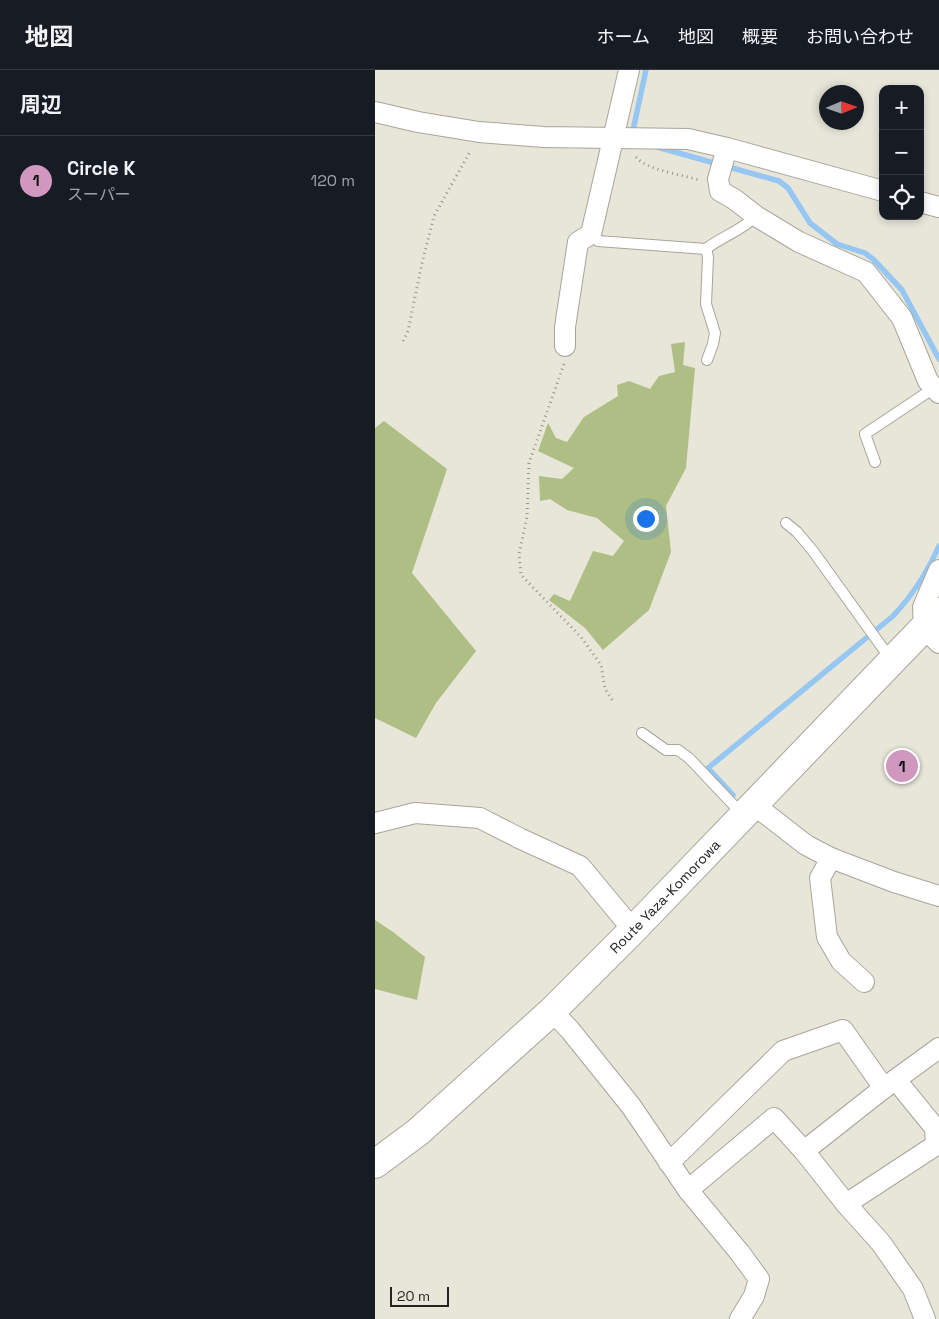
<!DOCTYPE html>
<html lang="ja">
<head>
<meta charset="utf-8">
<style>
	:root { --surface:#171b24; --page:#242831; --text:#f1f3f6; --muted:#9ea1a6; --line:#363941; --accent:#d098bf }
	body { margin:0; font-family:"Space Grotesk","Noto Sans JP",sans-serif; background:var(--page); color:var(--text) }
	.controls { position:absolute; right:15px; top:15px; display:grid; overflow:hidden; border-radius:10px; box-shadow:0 2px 8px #0003 }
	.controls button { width:45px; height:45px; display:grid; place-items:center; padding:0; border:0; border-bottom:1px solid var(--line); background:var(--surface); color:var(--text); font:25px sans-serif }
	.compass { position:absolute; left:444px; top:15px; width:45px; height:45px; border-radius:50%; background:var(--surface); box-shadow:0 2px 8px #0003; rotate:88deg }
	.scale { position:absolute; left:15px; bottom:12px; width:59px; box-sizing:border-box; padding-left:5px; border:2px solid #24231f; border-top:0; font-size:14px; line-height:18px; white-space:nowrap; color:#24231f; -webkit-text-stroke:4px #e8e5d9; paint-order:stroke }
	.you { position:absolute; left:270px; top:448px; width:18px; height:18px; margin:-12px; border:4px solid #fff; border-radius:50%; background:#1a73e8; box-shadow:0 0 0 8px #1a73e833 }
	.badge { display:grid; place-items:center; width:32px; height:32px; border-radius:50%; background:var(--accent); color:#111; font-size:16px; font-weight:700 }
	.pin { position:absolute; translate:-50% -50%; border:2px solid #fff; box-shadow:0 1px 5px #0006 }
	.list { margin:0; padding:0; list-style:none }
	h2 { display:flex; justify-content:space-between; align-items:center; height:65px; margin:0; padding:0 20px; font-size:21px }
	h2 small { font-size:16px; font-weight:400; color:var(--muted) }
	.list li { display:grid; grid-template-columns:32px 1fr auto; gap:15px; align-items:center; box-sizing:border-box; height:90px; padding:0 20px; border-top:1px solid var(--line) }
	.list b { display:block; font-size:19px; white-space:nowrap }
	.list p { margin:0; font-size:16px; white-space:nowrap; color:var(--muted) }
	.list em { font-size:16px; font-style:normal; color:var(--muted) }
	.icon { flex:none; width:28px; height:28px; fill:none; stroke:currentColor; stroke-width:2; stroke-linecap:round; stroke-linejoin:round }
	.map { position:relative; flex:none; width:564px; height:1249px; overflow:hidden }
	header { display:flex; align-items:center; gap:30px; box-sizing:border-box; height:70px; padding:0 25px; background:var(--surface); border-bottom:1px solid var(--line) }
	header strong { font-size:24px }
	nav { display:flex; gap:28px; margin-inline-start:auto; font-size:18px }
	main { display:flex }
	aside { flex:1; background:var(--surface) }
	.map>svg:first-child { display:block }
	.forest { fill:#afbe84 }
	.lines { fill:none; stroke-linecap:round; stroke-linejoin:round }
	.stream { stroke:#96c7f2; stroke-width:5.5 }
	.service-casing { stroke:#a8a59a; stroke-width:12 }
	.minor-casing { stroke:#a8a59a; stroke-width:22 }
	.secondary-casing { stroke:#a8a59a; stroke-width:30 }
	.path { stroke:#97958c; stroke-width:3; stroke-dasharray:1 4; stroke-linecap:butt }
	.service { stroke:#fff; stroke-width:10 }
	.minor { stroke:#fff; stroke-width:20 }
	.secondary { stroke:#fff; stroke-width:28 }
	.labels { text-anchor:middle; stroke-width:4; stroke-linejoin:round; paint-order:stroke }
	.street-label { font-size:14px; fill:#24231f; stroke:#e8e5d9 }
</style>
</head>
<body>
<header>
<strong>地図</strong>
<nav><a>ホーム</a><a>地図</a><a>概要</a><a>お問い合わせ</a></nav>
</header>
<main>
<aside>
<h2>周辺<small></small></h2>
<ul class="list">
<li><span class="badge">1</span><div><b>Circle K</b><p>スーパー</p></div><em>120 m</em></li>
</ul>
</aside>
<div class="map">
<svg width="564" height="1249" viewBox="0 0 564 1249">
	<rect width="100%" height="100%" fill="#e8e5d9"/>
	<g class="forest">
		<polygon points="310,272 308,295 320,298 311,398 291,436 296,482 274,540 228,580 210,558 174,530 179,524 195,531 218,481 238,486 249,471 222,448 192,440 175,429 165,431 164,406 187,409 199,398 163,381 173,353 181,368 192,372 209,347 243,326 242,315 254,311 275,319 284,306 300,302 296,274"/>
		<polygon points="9,351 72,399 37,503 101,581 61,633 41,668 0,648 0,358"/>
		<polygon points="0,850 18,862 50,887 42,930 0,919"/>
	</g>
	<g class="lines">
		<g class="stream">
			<polyline points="257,65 271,0"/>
			<polyline points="282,77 404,111 413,118 435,153 462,174 490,183 499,190 527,220 564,289"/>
			<path d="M358 725 333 698 518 546C538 525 552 503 564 476"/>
		</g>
		<g class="service-casing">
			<g id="service">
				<path d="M216 164 223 171 331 179C347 166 365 162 381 146"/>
				<polyline points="331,179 333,187 331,234 340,263 338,274 332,290"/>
				<polyline points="500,392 490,364 559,318"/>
				<polyline points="411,453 422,462 438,481 517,591"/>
				<polyline points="267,663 291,680 303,680 314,688 367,744"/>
			</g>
		</g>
		<g class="minor-casing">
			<g id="minor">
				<polyline points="0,42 43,52 104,62 169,67 313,69 352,78 508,121"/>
				<polyline points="352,78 343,109 345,121 359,129 381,146 424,172 491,202 527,248 553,311 564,323"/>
				<polyline points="545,132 564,137"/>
				<polyline points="190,276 190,257 203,172 216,164 254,0"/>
				<polyline points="564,500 548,537 549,558 564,573"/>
				<polyline points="378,734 431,775 456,788 519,812 564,826"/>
				<polyline points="0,753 40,743 105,748 144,768 205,796 258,860"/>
				<polyline points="456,788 445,808 452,867 466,891 489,912"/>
				<polyline points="177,941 195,960 256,1036 313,1120 365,1183 384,1209 379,1226 365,1249"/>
				<polyline points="521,1010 560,1058 561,1075 471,1134 506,1173 538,1219 550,1249"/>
				<polyline points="429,1081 509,1018 564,978"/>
				<polyline points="294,1093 408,981 468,960 509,1018"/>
				<polyline points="313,1120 399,1048 429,1081 471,1134"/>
			</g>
		</g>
		<g class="secondary-casing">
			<g id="secondary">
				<path id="s1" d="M0 1094 43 1062 177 941 258 860 564 542"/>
			</g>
		</g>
		<g class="path">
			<path d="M261 87C271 100 308 105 324 110"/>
			<polyline points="28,271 33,261 47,193 59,146 96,80"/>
			<polyline points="189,294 154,393 152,447 144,484 146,505 206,567 226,595 230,619 238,631"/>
		</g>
		<use href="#service" class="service"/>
		<use href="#minor" class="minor"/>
		<use href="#secondary" class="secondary"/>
	</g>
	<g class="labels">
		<g class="street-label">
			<text dy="5" stroke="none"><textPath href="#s1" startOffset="395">Route Yaza-Komorowa</textPath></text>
		</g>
	</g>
</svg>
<div class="controls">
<button>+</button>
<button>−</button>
<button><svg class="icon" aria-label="locate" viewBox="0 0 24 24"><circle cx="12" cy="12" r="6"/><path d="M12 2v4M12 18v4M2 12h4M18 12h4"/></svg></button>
</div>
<svg class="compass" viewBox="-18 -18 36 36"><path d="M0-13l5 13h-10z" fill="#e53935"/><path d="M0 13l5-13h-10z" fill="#9ea1a6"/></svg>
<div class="scale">20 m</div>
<div class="you"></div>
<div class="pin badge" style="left:527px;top:696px">1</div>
</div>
</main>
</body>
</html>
